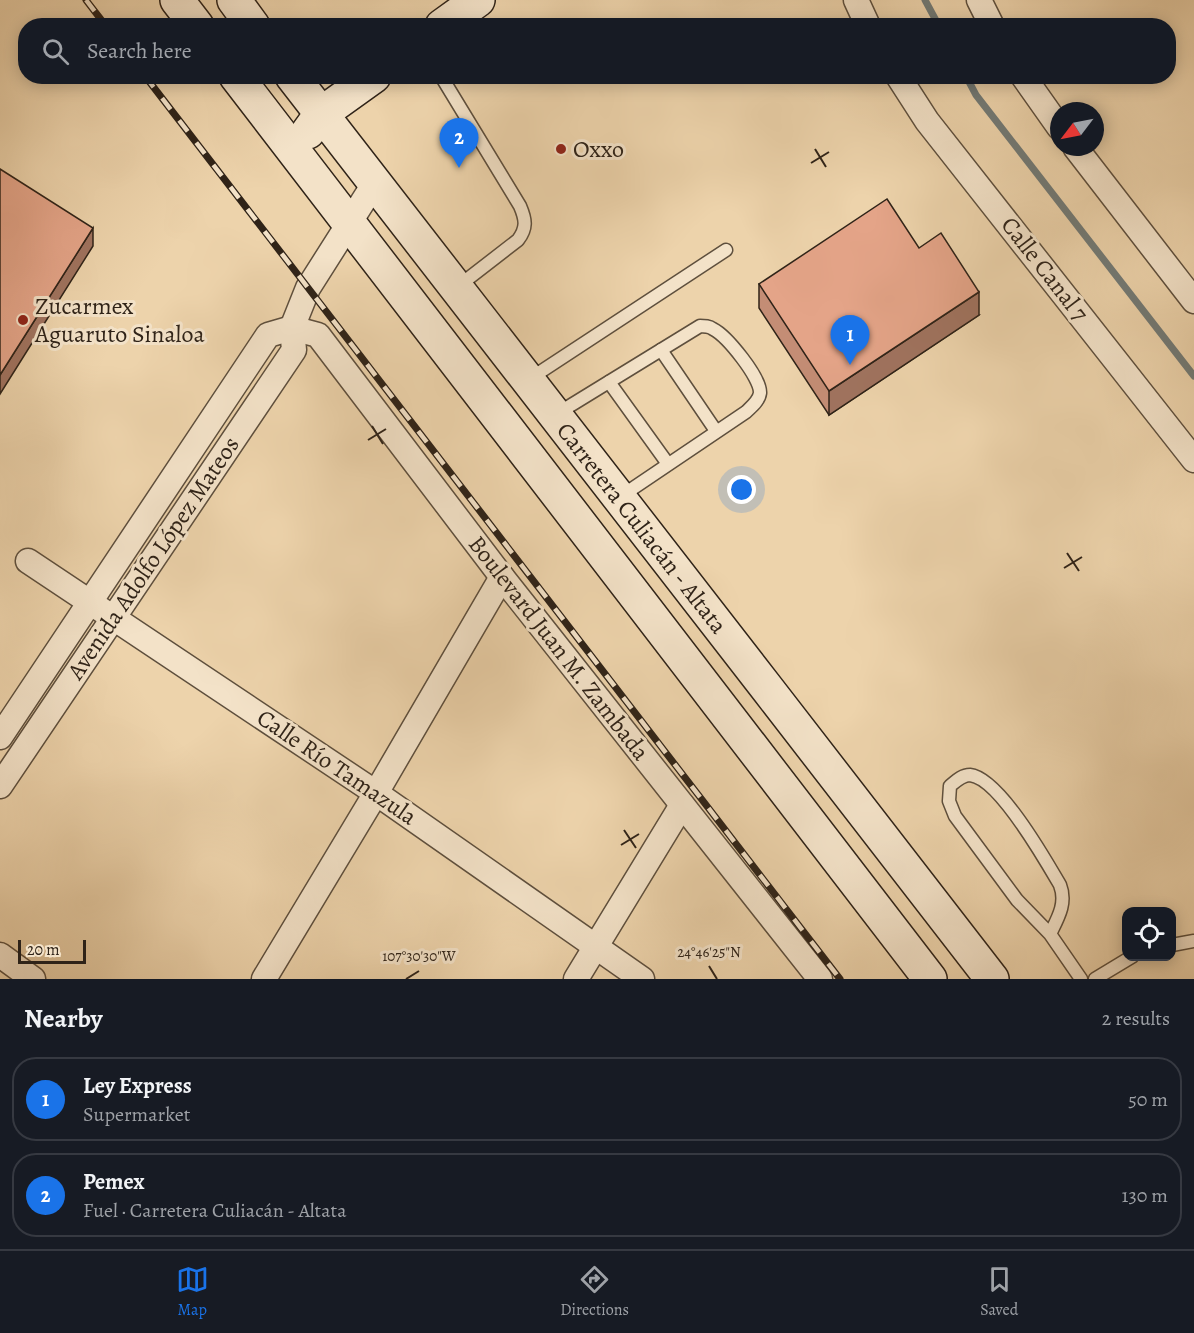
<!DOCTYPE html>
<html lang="en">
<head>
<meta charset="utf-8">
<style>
	:root { --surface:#171b24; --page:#242831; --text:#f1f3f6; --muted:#9ea1a6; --line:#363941; --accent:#1a73e8 }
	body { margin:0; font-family:Alegreya,serif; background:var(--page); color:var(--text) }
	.controls { position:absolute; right:18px; bottom:18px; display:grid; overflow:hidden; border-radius:12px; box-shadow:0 3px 15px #0003 }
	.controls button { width:54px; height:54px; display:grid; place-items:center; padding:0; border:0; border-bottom:2px solid var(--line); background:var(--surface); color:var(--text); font:30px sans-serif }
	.compass { position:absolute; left:1050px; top:102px; width:54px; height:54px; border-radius:50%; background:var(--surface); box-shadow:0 3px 15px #0003; rotate:238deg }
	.scale { position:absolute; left:18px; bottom:15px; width:68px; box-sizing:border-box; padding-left:6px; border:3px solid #2f2318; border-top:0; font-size:16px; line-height:21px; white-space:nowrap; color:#2f2318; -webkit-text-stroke:4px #f3e2c8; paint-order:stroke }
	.you { position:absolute; left:742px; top:490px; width:21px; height:21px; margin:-15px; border:4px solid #fff; border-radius:50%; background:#1a73e8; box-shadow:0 0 0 9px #1a73e833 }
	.badge { display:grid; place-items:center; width:39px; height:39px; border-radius:50%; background:var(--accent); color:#fff; font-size:20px; font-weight:700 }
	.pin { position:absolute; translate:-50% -50px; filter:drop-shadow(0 2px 3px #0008) }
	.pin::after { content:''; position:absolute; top:32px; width:21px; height:18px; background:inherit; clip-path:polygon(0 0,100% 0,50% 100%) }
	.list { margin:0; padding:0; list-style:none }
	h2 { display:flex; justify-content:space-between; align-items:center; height:78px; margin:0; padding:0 24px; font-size:26px }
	h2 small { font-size:20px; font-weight:400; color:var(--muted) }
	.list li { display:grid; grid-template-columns:39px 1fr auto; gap:18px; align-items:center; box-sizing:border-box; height:84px; margin:0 12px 12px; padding:0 12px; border:2px solid var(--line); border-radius:24px }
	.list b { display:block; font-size:22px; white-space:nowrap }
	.list p { margin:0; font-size:20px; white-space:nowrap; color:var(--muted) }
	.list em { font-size:20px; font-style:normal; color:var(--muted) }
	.icon { flex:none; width:33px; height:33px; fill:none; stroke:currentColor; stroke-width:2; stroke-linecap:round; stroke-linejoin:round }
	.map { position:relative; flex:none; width:1194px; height:979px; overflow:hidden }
	.search { position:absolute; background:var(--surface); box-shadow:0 3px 15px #0003; left:18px; right:18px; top:18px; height:66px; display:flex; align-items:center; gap:15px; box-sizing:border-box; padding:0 21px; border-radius:24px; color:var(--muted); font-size:22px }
	.sheet { height:270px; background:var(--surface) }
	nav { display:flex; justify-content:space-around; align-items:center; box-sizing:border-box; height:84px; border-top:2px solid var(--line); background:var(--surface); font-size:16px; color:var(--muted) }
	nav a { display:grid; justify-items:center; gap:3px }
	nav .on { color:var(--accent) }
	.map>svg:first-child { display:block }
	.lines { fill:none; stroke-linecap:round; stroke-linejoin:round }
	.stream { stroke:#727a76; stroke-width:7 }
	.lane-casing { stroke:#5e4f3d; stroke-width:15 }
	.street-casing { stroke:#5e4f3d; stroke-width:27 }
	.secondary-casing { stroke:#2f2318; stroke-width:36 }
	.lane { stroke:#f3e2c8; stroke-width:12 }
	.street { stroke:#f3e2c8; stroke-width:24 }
	.secondary { stroke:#f3e2c8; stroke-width:33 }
	.rail-casing { stroke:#2f2318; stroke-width:7 }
	.rail { stroke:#f3e2c8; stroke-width:4.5; stroke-dasharray:14; stroke-linecap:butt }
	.wall { fill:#c48d75; stroke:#2f2318; stroke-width:1.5 }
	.shaded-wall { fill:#a0735f; stroke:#2f2318; stroke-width:1.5 }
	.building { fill:#e4a488; stroke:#2f2318; stroke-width:1.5 }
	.ticks { fill:none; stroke:#2f2318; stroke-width:2 }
	.poi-dot { fill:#8f2418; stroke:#f3e2c8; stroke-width:2 }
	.labels { text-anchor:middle; stroke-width:6; stroke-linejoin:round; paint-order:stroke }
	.poi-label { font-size:24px; fill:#2f2318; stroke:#f3e2c8; text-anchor:start }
	.street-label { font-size:24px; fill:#2f2318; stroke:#f3e2c8 }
	.ticks-label { font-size:15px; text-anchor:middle; fill:#2f2318; stroke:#f3e2c8; stroke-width:6; stroke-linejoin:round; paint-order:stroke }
</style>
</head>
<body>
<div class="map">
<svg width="1194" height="979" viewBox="0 0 1194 979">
	<rect width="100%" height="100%" fill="#edd3ab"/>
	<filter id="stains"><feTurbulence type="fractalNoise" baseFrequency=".00333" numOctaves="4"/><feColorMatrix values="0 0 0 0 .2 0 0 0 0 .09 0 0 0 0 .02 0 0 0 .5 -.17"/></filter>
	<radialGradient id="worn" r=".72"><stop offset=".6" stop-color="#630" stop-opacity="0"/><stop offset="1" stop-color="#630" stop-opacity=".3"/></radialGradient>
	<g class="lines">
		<g class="stream">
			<polyline points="925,0 939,26"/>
			<polyline points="966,76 976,95 1194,376"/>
		</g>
		<g class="lane-casing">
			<g id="lane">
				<path d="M441 76 520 206C526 220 527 228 518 240L456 288"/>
				<polyline points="661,350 716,431"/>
				<polyline points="528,380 726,250"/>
				<polyline points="609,382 668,464"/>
				<path d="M555 415 700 326C705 326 709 326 713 329 727 336 761 378 760 393 759 401 751 407 746 412L620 497"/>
				<path d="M1050 934C1058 918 1067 903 1060 885 1046 861 999 778 970 775 962 775 956 781 950 786L949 801 955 816 1017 900 1050 934 1081 979"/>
				<polyline points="1172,945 1194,941"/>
				<polyline points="1095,979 1133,956"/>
			</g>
		</g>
		<g class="street-casing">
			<g id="street">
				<polyline points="856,0 868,26"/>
				<polyline points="979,0 992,26"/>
				<polyline points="898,76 927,121 1194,460"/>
				<polyline points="1023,76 1059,127"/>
				<polyline points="1075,147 1194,301"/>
				<polyline points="292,328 318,335 502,577 820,979"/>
				<polyline points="28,561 376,793 642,979"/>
				<polyline points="0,737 268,335 292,328"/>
				<polyline points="0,786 294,350 292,328 308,288 374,184"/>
				<polyline points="0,955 33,979"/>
				<polyline points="264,979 376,793 502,577"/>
				<polyline points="576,979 682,805"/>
			</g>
		</g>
		<g class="secondary-casing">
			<g id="secondary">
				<polyline points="177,0 197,26"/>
				<polyline points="234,0 253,26"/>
				<polyline points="442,26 478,0"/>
				<polyline points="236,76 930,979"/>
				<path d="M292 76C524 379 760 677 992 979"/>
				<polyline points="308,132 321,114 374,76"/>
			</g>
		</g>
		<use href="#lane" class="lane"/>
		<use href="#street" class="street"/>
		<use href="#secondary" class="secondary"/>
		<g class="rail-casing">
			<g id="rail">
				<polyline points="86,0 106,26"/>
				<polyline points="145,76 840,979"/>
			</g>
		</g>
		<use href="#rail" class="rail"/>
	</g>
	<polygon class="wall" points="759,284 979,315 829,415 759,308"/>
	<g class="shaded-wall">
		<polygon points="93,228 93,246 0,394 0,375"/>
		<polygon points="979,292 979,315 829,415 829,391"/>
	</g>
	<g class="building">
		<polygon points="0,169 93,228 0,375"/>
		<polygon points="887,199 919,248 941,233 979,292 829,391 759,284"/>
	</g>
	<path class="ticks" d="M815 149 826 167M811 163 829 152M372 426 383 444M368 440 386 429M1067 553 1079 571M1064 568 1082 557M624 830 636 848M621 845 639 834M709 966 717 979M406 979 419 971"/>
	<g class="poi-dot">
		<circle cx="561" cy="149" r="6"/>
		<circle cx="23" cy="320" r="6"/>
	</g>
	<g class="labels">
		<g class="poi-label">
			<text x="573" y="157">Oxxo</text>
			<text x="35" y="314">Zucarmex<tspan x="35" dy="28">Aguaruto Sinaloa</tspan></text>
		</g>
		<g class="street-label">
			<text transform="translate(1045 269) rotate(52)" y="8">Calle Canal 7</text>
			<text transform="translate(642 528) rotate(52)" y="8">Carretera Culiacán - Altata</text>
			<text transform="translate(153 558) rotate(-56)" y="8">Avenida Adolfo López Mateos</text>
			<text transform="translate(559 648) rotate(52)" y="8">Boulevard Juan M. Zambada</text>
			<text transform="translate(337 767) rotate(34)" y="8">Calle Río Tamazula</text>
		</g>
	</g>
	<g class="ticks-label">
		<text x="709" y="957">24°46'25"N</text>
		<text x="419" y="961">107°30'30"W</text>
	</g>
	<rect width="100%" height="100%" filter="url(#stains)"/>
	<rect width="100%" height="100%" fill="url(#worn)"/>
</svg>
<div class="controls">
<button><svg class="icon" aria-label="locate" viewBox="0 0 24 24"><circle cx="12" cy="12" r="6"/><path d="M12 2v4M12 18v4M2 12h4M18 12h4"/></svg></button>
</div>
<svg class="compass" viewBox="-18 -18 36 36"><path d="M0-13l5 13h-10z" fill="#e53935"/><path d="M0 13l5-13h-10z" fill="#9ea1a6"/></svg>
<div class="scale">20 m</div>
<div class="you"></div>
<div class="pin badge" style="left:850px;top:365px">1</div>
<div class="pin badge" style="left:459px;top:168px">2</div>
<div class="search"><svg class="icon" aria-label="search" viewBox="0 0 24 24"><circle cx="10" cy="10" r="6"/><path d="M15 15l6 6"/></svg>Search here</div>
</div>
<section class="sheet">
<h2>Nearby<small>2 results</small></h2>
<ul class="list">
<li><span class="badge">1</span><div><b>Ley Express</b><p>Supermarket</p></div><em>50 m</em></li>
<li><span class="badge">2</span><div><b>Pemex</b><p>Fuel · Carretera Culiacán - Altata</p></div><em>130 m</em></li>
</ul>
</section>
<nav>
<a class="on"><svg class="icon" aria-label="map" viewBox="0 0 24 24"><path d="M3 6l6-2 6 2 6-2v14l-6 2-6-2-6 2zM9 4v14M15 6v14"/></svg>Map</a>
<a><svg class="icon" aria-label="directions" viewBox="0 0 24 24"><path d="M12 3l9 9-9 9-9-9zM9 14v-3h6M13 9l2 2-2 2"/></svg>Directions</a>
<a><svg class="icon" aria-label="saved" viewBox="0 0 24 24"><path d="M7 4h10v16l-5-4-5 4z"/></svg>Saved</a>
</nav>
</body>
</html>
